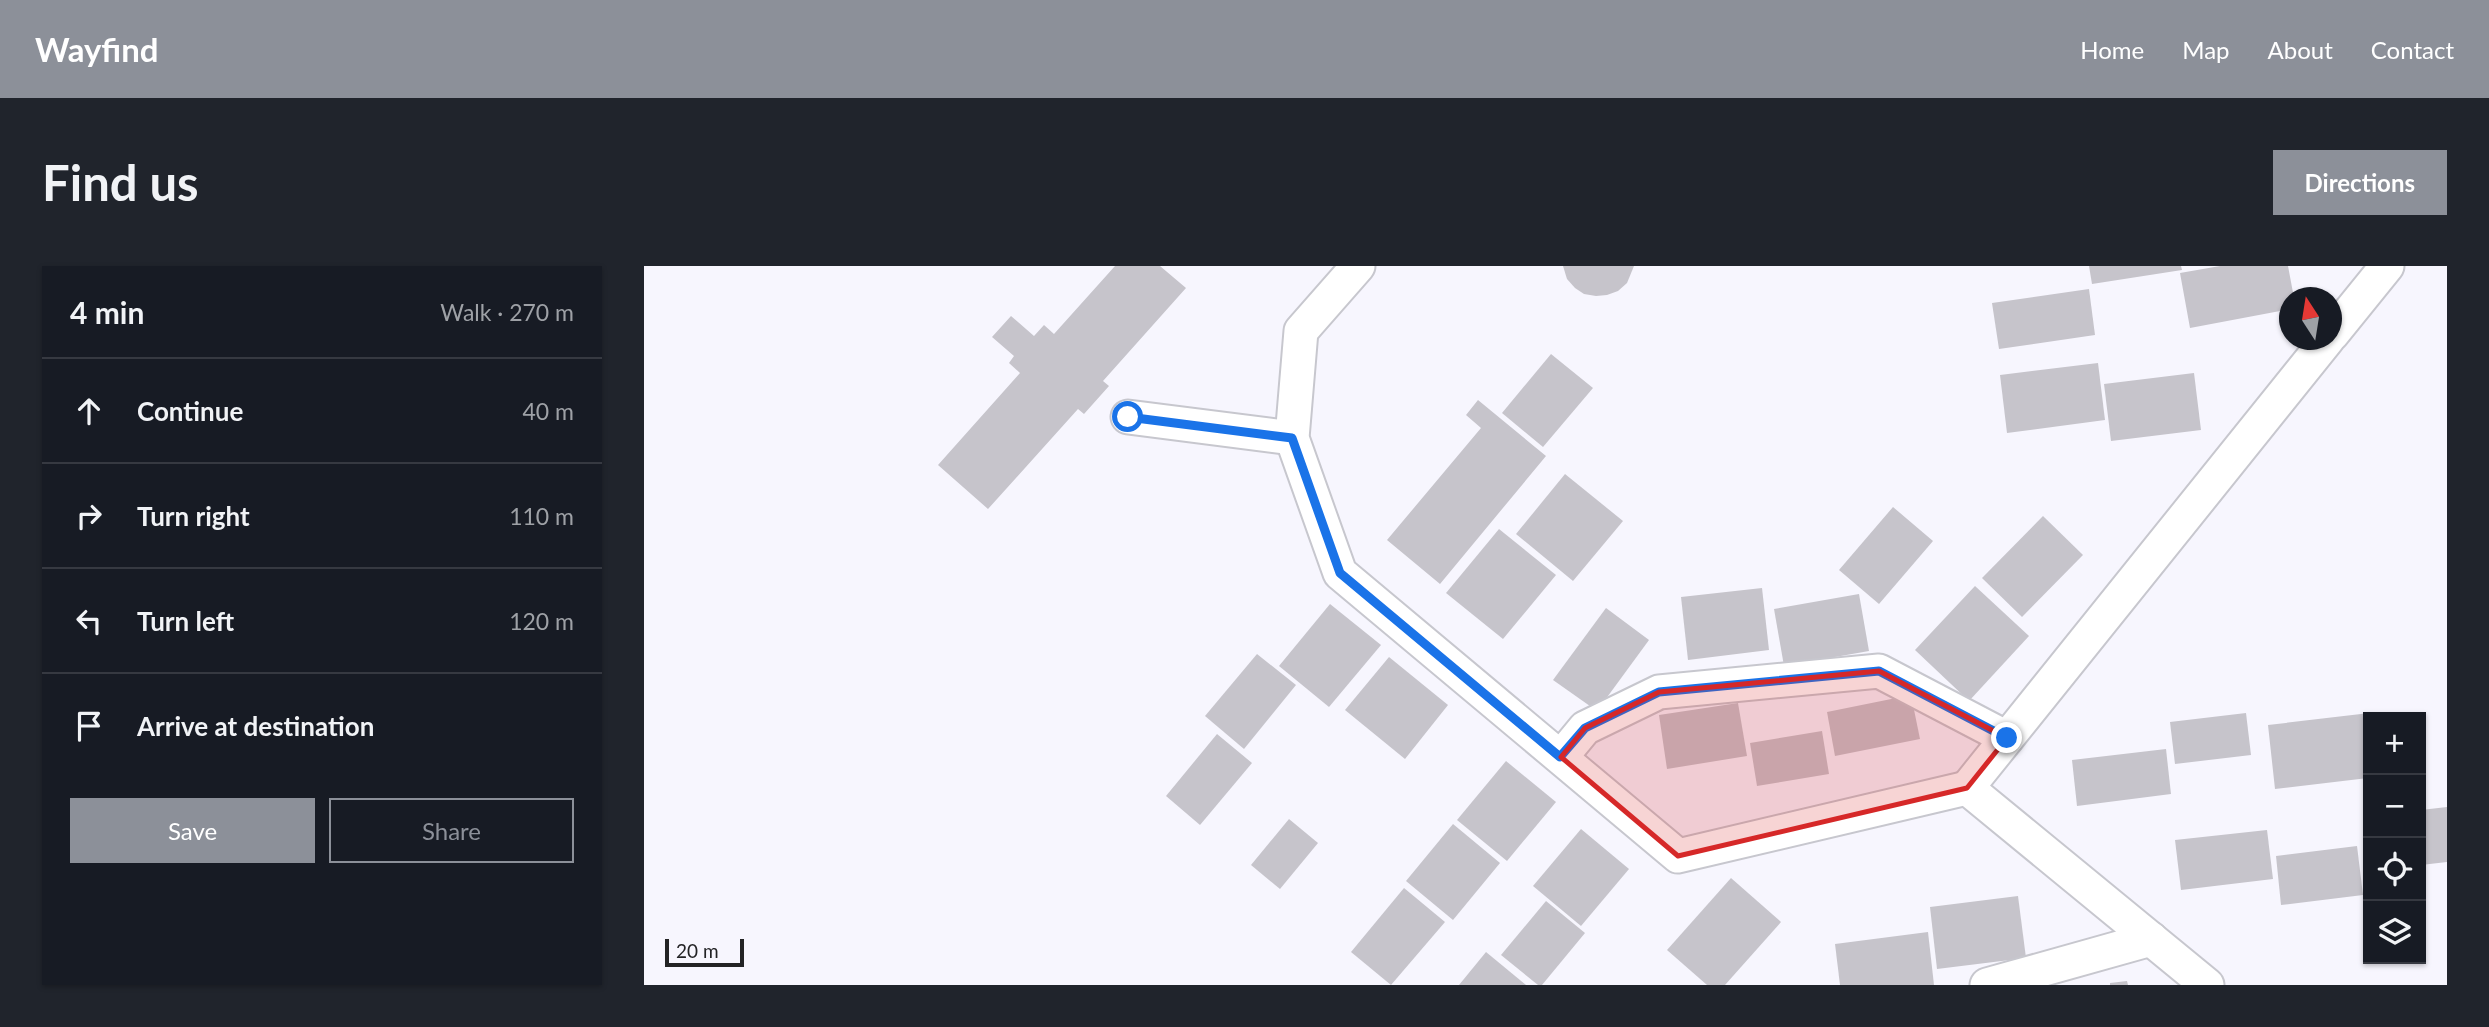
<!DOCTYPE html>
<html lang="en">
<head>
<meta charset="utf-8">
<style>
	:root { --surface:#171b24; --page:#20242c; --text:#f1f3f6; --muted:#9ea1a6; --line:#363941; --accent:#8c9099 }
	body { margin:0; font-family:Lato,sans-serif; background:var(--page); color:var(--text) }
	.controls { position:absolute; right:21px; bottom:21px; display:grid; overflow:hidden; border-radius:0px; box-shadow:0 2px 5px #0004 }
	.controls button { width:63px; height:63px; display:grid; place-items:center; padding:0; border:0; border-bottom:2px solid var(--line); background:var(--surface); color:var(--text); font:35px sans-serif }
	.compass { position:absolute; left:1635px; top:21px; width:63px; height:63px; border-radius:50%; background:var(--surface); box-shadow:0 2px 5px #0004; rotate:348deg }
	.scale { position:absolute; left:21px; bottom:18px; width:79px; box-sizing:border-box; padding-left:7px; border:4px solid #232325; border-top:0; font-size:19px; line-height:24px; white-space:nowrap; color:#232325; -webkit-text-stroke:5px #f7f6fe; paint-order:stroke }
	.stop { position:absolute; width:21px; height:21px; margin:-16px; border:5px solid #1a73e8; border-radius:50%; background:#fff }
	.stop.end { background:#1a73e8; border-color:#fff; box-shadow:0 2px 7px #0008 }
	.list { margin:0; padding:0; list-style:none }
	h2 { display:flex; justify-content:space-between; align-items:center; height:91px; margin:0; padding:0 28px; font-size:30px }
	h2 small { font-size:23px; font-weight:400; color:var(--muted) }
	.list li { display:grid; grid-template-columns:46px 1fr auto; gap:21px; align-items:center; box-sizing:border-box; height:105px; padding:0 28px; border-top:2px solid var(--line) }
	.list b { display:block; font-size:26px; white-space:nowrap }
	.list em { font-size:23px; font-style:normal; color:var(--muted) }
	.actions { display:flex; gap:14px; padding:21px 28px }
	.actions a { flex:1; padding:16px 0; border:2px solid var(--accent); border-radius:0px; text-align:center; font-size:24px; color:var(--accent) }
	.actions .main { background:var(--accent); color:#fff }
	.icon { flex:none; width:38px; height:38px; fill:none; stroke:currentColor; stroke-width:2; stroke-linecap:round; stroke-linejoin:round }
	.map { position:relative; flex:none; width:1803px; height:719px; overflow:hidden; border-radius:0px }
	header { display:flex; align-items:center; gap:42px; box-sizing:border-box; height:98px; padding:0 35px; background:var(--accent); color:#fff }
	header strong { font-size:33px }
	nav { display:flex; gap:38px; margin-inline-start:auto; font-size:24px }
	.intro { display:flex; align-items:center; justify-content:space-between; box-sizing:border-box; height:168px; padding:0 42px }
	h1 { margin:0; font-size:49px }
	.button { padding:18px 32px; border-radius:0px; background:var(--accent); color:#fff; font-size:24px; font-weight:700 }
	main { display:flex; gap:42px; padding:0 42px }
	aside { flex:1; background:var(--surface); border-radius:0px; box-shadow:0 2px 5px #0004 }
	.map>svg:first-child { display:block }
	.building { fill:#c6c4cb }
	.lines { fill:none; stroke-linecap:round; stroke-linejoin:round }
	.minor-casing { stroke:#c7c7ce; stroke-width:37 }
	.minor { stroke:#fff; stroke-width:33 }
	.route { stroke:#1a73e8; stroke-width:9 }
	.marked { fill:#d62828; fill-opacity:0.2; stroke:#d62828; stroke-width:5; stroke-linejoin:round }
</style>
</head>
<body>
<header>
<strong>Wayfind</strong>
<nav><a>Home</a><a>Map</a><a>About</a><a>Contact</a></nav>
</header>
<div class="intro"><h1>Find us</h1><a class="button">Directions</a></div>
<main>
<aside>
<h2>4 min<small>Walk · 270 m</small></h2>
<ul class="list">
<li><svg class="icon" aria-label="ahead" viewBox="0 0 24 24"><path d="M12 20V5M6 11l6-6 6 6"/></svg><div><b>Continue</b></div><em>40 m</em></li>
<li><svg class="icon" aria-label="right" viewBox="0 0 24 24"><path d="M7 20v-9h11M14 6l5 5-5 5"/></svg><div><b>Turn right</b></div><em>110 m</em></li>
<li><svg class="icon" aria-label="left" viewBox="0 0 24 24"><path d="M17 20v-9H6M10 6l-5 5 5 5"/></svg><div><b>Turn left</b></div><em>120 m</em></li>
<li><svg class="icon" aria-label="arrive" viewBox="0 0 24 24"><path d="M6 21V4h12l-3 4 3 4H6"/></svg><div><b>Arrive at destination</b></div></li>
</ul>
<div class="actions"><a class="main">Save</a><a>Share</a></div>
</aside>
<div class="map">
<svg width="1803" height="719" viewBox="0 0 1803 719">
	<rect width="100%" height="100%" fill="#f7f6fe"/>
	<g class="building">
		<polygon points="471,0 516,0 542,22 459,115 465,120 440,148 434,143 344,243 294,199 376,107 365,97 370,90 348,71 367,50 390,70 400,59 410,68"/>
		<polygon points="919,0 990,0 983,17 974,25 963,29 952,30 940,28 931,22 923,13"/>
		<polygon points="1445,0 1537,0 1538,4 1448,18"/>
		<polygon points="1576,0 1644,0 1650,32 1646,32 1646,43 1546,62 1536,7"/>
		<polygon points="1445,23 1451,69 1355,83 1348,37"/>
		<polygon points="907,88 949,122 899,181 858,147"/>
		<polygon points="1454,97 1461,154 1363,167 1356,109"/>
		<polygon points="1550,107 1557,164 1467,175 1460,118"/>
		<polygon points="834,134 902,190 796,318 743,274 837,162 822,149"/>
		<polygon points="921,208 979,255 929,315 872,268"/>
		<polygon points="1249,241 1289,275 1235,338 1195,304"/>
		<polygon points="1399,250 1439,289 1378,351 1338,312"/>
		<polygon points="855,263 912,309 859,373 802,327"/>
		<polygon points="1331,320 1385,370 1325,435 1271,384"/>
		<polygon points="1118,322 1125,384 1044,394 1037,331"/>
		<polygon points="1215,328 1225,385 1140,400 1130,343"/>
		<polygon points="686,338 737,379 685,441 635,400"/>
		<polygon points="962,342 1005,374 953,445 909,414"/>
		<polygon points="613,388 652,419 600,483 561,450"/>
		<polygon points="745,391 804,439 761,493 701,444"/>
		<polygon points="1267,429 1276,473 1191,490 1183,446"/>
		<polygon points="1094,437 1103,490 1023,503 1015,449"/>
		<polygon points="1734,446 1734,451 1724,451 1724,512 1631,523 1624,459"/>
		<polygon points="1602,447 1607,489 1531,498 1526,456"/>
		<polygon points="1178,465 1185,508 1113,520 1106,477"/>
		<polygon points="573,468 608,497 556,559 522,530"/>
		<polygon points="1522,483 1527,528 1433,540 1428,494"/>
		<polygon points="862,495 912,536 863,595 813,554"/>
		<polygon points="1803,541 1803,596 1777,599 1777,544"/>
		<polygon points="1719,551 1724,551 1724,580 1723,581"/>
		<polygon points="645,553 674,577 636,623 607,599"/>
		<polygon points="809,558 856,597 809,654 762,615"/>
		<polygon points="937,563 985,603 937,660 889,620"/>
		<polygon points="1623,564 1629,613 1537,624 1531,574"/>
		<polygon points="1713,580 1719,629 1637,639 1632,590"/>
		<polygon points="1087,612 1137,656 1081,719 1063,719 1023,684"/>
		<polygon points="760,622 801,656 747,719 707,686"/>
		<polygon points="1374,630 1382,692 1293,703 1286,641"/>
		<polygon points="902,635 941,667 898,719 894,719 857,689"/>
		<polygon points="1284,666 1290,719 1196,719 1191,678"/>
		<polygon points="842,686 882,719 815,719"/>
		<polygon points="1483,715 1484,719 1466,719 1466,717"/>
	</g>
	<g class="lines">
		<g class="minor-casing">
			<g id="minor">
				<polyline points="714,0 657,65 648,172 696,307 1034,590 1323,522"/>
				<polyline points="1688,68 1743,0"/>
				<polyline points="484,151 648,172"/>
				<polyline points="917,491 941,462 1015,426 1235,405 1363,472"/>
				<polyline points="1343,719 1507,673"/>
				<polyline points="1563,719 1323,522 1683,74"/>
			</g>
		</g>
		<use href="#minor" class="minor"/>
	</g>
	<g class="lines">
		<polyline class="route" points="484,151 648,172 696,307 916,491 941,462 1015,426 1235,405 1363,472"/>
	</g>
	<path class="marked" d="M1235 405 1363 472 1323 522 1034 590 917 491 941 462 1015 426Z"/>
</svg>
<div class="controls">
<button>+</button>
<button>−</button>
<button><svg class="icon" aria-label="locate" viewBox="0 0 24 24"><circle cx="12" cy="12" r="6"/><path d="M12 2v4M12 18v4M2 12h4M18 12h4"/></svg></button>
<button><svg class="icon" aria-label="layers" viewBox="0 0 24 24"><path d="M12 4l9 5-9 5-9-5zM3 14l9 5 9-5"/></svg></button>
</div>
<svg class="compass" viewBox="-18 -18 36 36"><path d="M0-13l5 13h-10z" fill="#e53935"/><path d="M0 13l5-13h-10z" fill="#9ea1a6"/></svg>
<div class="scale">20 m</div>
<div class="stop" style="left:484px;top:151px"></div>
<div class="stop end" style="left:1363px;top:472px"></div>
</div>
</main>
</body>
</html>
